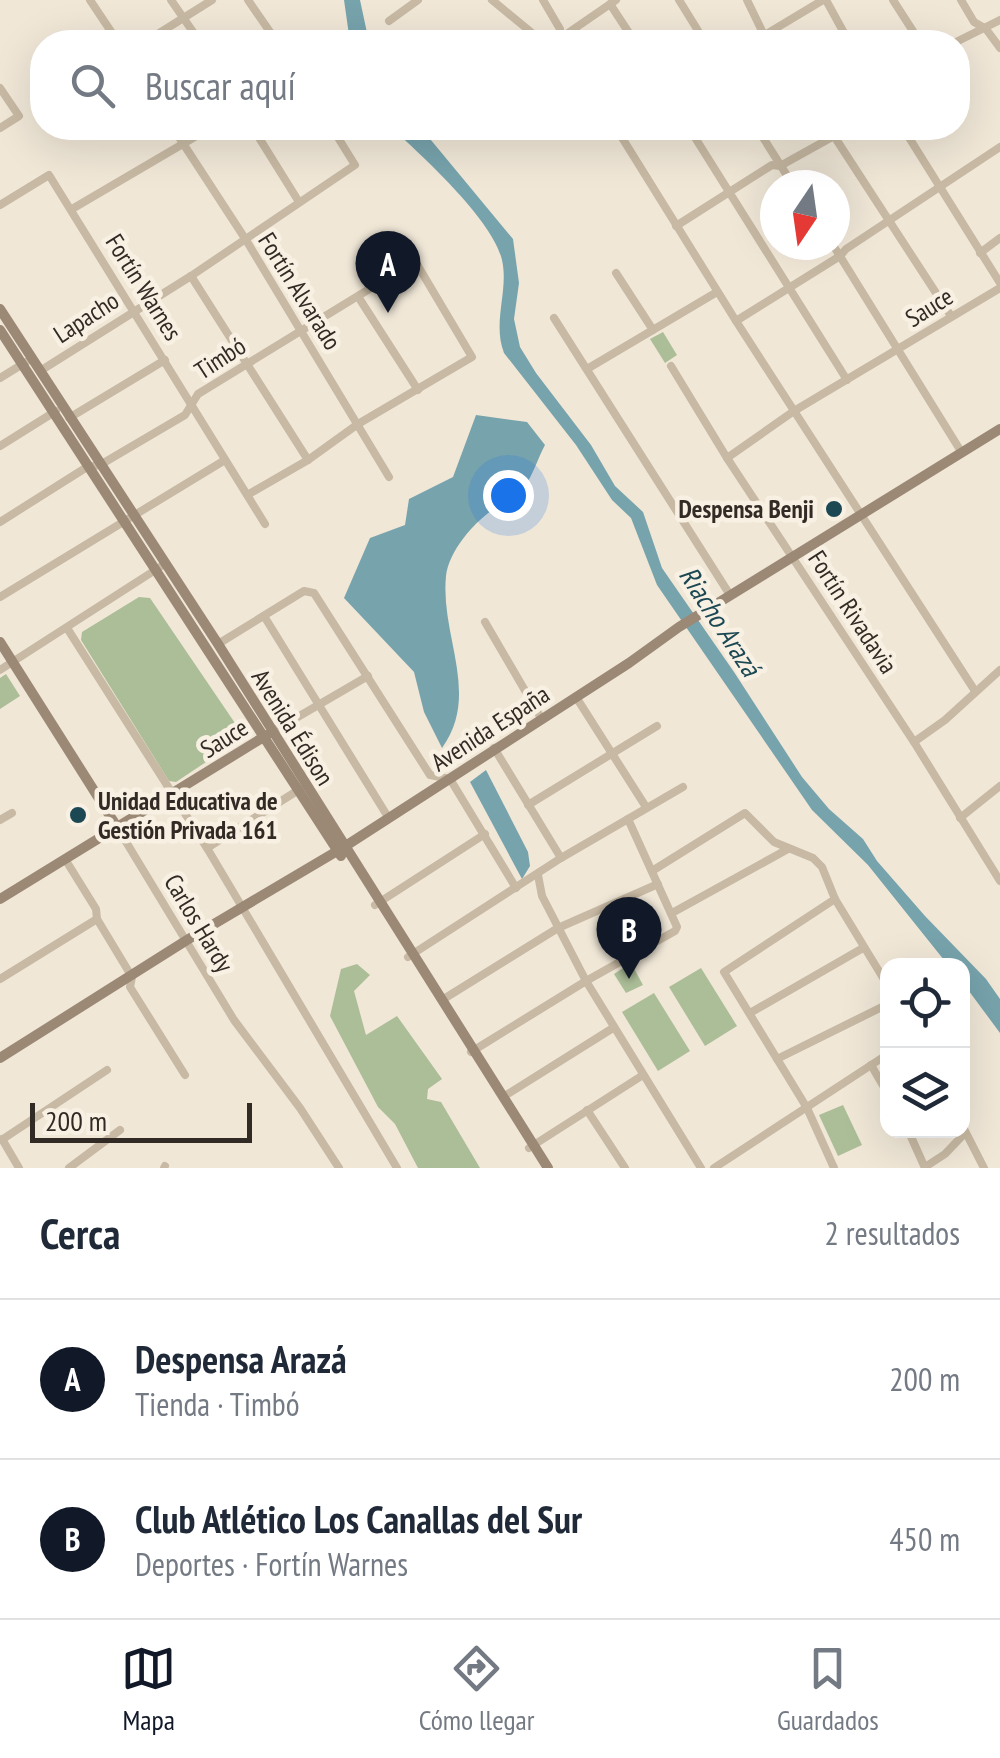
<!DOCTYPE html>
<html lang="es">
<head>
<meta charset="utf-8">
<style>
	:root { --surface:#fff; --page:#f6f6f7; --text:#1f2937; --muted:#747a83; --line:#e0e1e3; --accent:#111827 }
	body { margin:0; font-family:"PT Sans Narrow",sans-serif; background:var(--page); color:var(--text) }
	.controls { position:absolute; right:30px; bottom:30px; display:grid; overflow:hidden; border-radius:20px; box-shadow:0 10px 40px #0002 }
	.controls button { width:90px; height:90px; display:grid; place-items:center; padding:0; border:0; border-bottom:2px solid var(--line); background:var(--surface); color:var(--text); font:50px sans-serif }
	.compass { position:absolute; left:760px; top:170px; width:90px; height:90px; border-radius:50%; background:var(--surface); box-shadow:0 10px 40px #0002; rotate:193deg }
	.scale { position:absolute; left:30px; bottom:25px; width:222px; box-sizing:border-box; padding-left:10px; border:5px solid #322b25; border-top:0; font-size:28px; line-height:35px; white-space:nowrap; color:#322b25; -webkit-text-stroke:8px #f8f1e3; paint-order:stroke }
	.you { position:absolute; left:508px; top:495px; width:35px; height:35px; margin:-25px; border:8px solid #fff; border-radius:50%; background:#1a73e8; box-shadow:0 0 0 15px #1a73e833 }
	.badge { display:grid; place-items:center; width:65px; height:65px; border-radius:50%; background:var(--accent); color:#fff; font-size:32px; font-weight:700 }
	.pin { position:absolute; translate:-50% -82px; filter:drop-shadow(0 2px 5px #0008) }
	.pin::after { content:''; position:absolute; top:52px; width:35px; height:30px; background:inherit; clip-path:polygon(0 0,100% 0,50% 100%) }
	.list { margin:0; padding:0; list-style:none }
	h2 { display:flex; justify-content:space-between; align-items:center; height:130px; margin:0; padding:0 40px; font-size:42px }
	h2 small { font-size:32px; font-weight:400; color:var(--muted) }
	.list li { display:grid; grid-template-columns:65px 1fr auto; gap:30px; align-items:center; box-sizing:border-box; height:160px; padding:0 40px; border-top:2px solid var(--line) }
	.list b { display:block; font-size:38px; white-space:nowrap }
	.list p { margin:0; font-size:32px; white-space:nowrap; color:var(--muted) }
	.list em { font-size:32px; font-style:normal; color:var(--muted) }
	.icon { flex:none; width:55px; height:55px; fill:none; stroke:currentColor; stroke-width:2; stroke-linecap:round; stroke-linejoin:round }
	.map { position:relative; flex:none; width:1000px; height:1168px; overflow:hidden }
	.search { position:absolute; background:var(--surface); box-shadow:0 10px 40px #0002; left:30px; right:30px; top:30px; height:110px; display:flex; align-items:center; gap:25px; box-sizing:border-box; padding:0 35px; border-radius:40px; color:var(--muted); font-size:38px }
	.sheet { height:450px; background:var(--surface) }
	nav { display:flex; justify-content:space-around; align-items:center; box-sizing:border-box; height:140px; border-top:2px solid var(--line); background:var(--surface); font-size:28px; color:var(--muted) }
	nav a { display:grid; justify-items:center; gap:5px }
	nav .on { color:var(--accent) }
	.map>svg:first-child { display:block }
	.green { fill:#acbe98 }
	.water { fill:#77a3ac }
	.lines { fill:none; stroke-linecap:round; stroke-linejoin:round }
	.street { stroke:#c7b9a3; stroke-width:8 }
	.secondary { stroke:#9b8875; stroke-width:10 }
	.poi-dot { fill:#1c4853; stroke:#f8f1e3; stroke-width:4 }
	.labels { text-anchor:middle; stroke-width:9; stroke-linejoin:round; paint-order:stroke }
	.street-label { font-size:25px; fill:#322b25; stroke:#f8f1e3 }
	.poi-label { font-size:25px; font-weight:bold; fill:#322b25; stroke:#f8f1e3; text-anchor:end }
	.water-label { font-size:28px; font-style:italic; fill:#1c4853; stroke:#f8f1e3 }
</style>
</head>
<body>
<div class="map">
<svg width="1000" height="1168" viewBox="0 0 1000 1168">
	<rect width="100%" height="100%" fill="#f0e7d7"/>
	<g class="green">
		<polygon points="663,332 677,355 665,363 650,339"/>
		<polygon points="139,597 150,598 241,732 239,740 176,782 169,781 81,640 82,632"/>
		<polygon points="6,674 20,696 0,709 0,678"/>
		<polygon points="631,963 643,985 626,993 614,974"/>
		<polygon points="357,964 370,975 354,991 366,1035 397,1016 442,1079 428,1089 427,1099 441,1102 480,1168 418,1168 395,1124 378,1107 330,1016 341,969"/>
		<polygon points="701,968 737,1026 705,1046 669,987"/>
		<polygon points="654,993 690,1051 658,1071 622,1012"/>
		<polygon points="843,1105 862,1145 838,1156 819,1115"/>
	</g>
	<g class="water">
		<polygon points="344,0 360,0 369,42 350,42"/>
		<path d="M392 128H421L513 239 519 283 514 319 520 347 536 373 591 445 615 486 643 512 662 568 734 672 802 777 829 809 863 839 877 861 925 916 986 979 1000 999V1033L963 983 962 966 948 965 868 865 812 810 657 585 631 518 612 500 576 445 504 353C492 322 509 291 502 260 493 220 423 157 392 128Z"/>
		<path d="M476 415 527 422 545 445C538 458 533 475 525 486 518 495 503 502 494 509 473 523 449 551 446 576 440 636 481 694 442 748L424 712 414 672 344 598 370 538 405 525 409 499 453 477Z"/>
		<polygon points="486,770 528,852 530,866 522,879 470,782"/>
	</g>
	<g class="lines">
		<g class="street">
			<polyline points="90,0 118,42"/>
			<polyline points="171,0 200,42"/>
			<polyline points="248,0 277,42"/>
			<polyline points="492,0 543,42"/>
			<polyline points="543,0 560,29 561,39"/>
			<polyline points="679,0 705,42"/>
			<polyline points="747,0 764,35"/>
			<polyline points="826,0 849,42"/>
			<polyline points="893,0 920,42"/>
			<polyline points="961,0 974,22 986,29 1000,48"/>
			<polyline points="610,4 635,42"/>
			<polyline points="389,21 418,0"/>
			<polyline points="145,42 212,0"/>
			<polyline points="555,42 616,0"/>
			<polyline points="753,42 823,0"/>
			<polyline points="956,42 1000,20"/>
			<polyline points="0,88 19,116 0,128"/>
			<polyline points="173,128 246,240 389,477"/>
			<polyline points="253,128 299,202"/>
			<polyline points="616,128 736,321 975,691"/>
			<polyline points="689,128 847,380"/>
			<polyline points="757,128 793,185"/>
			<polyline points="903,128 1000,283"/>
			<polyline points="0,205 49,175 265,524"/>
			<polyline points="72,209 210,128"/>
			<polyline points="676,226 772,165 780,166 834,136 951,316"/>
			<polyline points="833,245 962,453"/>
			<polyline points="980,253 1000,238"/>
			<polyline points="616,273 653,330"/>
			<polyline points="191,276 308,460"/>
			<polyline points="359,298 418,390"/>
			<polyline points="554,318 730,595"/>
			<polyline points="736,321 840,256 846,249 1000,147"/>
			<polyline points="671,366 727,458 914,742 1000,881"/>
			<polyline points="587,369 717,292"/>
			<polyline points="40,371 191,276 355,165 332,128"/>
			<polyline points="0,378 26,362"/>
			<polyline points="69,418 165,360"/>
			<polyline points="0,446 56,411"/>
			<polyline points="727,458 794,411 1000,288"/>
			<polyline points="0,522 87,467 100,465 185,415 198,394 415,261 472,357 358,424 308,460 249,494"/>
			<polyline points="0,597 225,460"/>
			<polyline points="264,616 388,817"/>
			<polyline points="485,622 541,718"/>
			<polyline points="67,628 207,848 397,1168"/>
			<polyline points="218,644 304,591 314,593 430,775 450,779 516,888"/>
			<polyline points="0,670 160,567"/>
			<polyline points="576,697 646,807"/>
			<polyline points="272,732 368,676"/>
			<polyline points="914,742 945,720 1000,670"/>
			<polyline points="494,748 561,858"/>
			<polyline points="528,805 657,726"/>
			<polyline points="960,818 1000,786"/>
			<polyline points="0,820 12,813"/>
			<polyline points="117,827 234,1020 300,1108 339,1168"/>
			<polyline points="207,848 300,789"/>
			<polyline points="65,859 96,909 97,919 132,977 130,987 185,1075"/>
			<polyline points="652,871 745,813 774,842 813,858 822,867 835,899 888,986"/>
			<polyline points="538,875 542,896 586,981 701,1168"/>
			<polyline points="375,905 485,834"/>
			<polyline points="672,913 788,849"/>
			<polyline points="408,957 561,858 683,787"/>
			<polyline points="0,979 97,919"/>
			<polyline points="442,1000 558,928 658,884"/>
			<polyline points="750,1013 863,948"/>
			<polyline points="471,1052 586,981 675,931 677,927 628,819"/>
			<polyline points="777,1059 888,1004"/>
			<polyline points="871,1065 888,1094"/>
			<polyline points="503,1097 613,1028"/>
			<polyline points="587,1110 625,1168"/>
			<polyline points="962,1125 984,1168"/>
			<polyline points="908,1130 925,1168"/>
			<polyline points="2,1139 19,1168"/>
			<polyline points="3,1139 107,1070"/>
			<polyline points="529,1148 643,1075"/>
			<polyline points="925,1167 945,1154 965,1133"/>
			<polyline points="69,1168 120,1130"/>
			<polyline points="164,1168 165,1166"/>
			<polyline points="714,1168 888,1054"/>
			<polyline points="834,1168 807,1108 724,972 835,899"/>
		</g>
		<g class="secondary">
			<polyline points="0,309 218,644 548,1168"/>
			<polyline points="0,330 341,856"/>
			<polyline points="0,642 117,827"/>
			<polyline points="0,899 267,735"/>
			<polyline points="0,1058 187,940 344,847 629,663 679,627 1000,429"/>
		</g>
	</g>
	<g class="poi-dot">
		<circle cx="834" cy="509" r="10"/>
		<circle cx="78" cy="815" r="10"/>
	</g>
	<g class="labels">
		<g class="street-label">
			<text transform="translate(144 287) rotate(58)" y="9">Fortín Warnes</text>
			<text transform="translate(300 291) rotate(58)" y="9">Fortín Alvarado</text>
			<text transform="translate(929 307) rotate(-32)" y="9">Sauce</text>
			<text transform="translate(86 317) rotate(-33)" y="9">Lapacho</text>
			<text transform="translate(220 358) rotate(-33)" y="9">Timbó</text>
			<text transform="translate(853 612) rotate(57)" y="9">Fortín Rivadavia</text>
			<text transform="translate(293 727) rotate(58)" y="9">Avenida Édison</text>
			<text transform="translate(490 728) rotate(-33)" y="9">Avenida España</text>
			<text transform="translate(224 738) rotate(-32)" y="9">Sauce</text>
			<text transform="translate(199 923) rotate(59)" y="9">Carlos Hardy</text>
		</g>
		<g class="poi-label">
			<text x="814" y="518">Despensa Benji</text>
			<text x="98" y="810" text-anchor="start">Unidad Educativa de<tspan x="98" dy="29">Gestión Privada 161</tspan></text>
		</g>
		<g class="water-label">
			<text transform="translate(720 621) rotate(57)" y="10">Riacho Arazá</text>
		</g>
	</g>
</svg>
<div class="controls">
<button><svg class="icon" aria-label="locate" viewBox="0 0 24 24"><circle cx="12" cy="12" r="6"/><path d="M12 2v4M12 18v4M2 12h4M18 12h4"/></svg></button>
<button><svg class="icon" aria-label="layers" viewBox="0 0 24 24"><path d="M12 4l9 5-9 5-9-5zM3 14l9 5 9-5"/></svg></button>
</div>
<svg class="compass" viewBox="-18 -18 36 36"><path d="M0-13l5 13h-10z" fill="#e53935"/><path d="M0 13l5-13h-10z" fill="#747a83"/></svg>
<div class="scale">200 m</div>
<div class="you"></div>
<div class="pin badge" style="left:388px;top:313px">A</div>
<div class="pin badge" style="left:629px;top:979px">B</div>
<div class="search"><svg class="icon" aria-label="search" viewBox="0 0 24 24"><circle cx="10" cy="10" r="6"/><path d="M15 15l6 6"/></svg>Buscar aquí</div>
</div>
<section class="sheet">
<h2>Cerca<small>2 resultados</small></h2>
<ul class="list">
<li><span class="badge">A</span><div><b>Despensa Arazá</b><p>Tienda · Timbó</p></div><em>200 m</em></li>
<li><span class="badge">B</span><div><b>Club Atlético Los Canallas del Sur</b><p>Deportes · Fortín Warnes</p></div><em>450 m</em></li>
</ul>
</section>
<nav>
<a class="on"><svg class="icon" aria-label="map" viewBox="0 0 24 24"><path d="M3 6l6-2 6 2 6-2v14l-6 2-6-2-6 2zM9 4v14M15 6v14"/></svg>Mapa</a>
<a><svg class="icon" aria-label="directions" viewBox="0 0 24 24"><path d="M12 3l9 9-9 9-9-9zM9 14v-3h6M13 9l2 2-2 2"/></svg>Cómo llegar</a>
<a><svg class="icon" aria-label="saved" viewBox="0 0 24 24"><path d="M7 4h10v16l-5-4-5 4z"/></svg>Guardados</a>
</nav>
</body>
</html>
